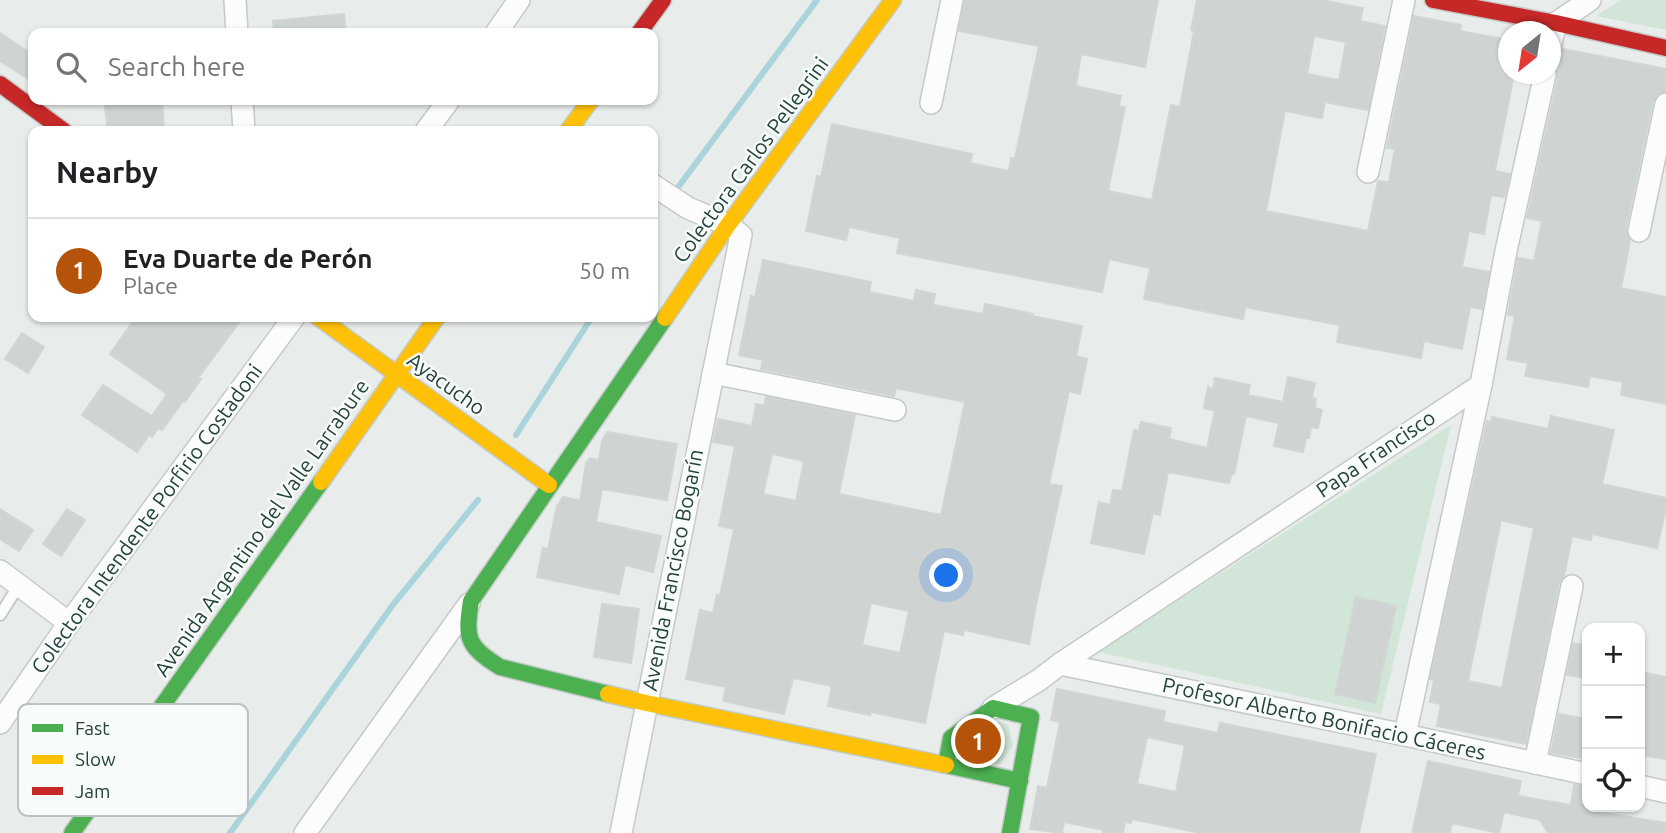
<!DOCTYPE html>
<html lang="en">
<head>
<meta charset="utf-8">
<style>
	:root { --surface:#fff; --page:#f2f2f2; --text:#202124; --muted:#757577; --line:#e0e0e0; --accent:#b45309 }
	body { margin:0; font-family:Ubuntu,sans-serif; background:var(--page); color:var(--text) }
	.controls { position:absolute; right:21px; bottom:21px; display:grid; overflow:hidden; border-radius:14px; box-shadow:0 2px 5px #0004 }
	.controls button { width:63px; height:63px; display:grid; place-items:center; padding:0; border:0; border-bottom:2px solid var(--line); background:var(--surface); color:var(--text); font:35px sans-serif }
	.compass { position:absolute; left:1498px; top:21px; width:63px; height:63px; border-radius:50%; background:var(--surface); box-shadow:0 2px 5px #0004; rotate:210deg }
	.you { position:absolute; left:947px; top:576px; width:24px; height:24px; margin:-18px; border:5px solid #fff; border-radius:50%; background:#1a73e8; box-shadow:0 0 0 10px #1a73e833 }
	.badge { display:grid; place-items:center; width:46px; height:46px; border-radius:50%; background:var(--accent); color:#fff; font-size:23px; font-weight:700 }
	.pin { position:absolute; translate:-50% -50%; border:4px solid #fff; box-shadow:0 2px 7px #0006 }
	.list { margin:0; padding:0; list-style:none }
	h2 { display:flex; justify-content:space-between; align-items:center; height:91px; margin:0; padding:0 28px; font-size:30px }
	h2 small { font-size:23px; font-weight:400; color:var(--muted) }
	.list li { display:grid; grid-template-columns:46px 1fr auto; gap:21px; align-items:center; box-sizing:border-box; height:105px; padding:0 28px; border-top:2px solid var(--line) }
	.list b { display:block; font-size:26px; white-space:nowrap }
	.list p { margin:0; font-size:23px; white-space:nowrap; color:var(--muted) }
	.list em { font-size:23px; font-style:normal; color:var(--muted) }
	.icon { flex:none; width:38px; height:38px; fill:none; stroke:currentColor; stroke-width:2; stroke-linecap:round; stroke-linejoin:round }
	.map { position:relative; flex:none; width:1666px; height:833px; overflow:hidden }
	.search { position:absolute; background:var(--surface); box-shadow:0 2px 5px #0004; left:28px; top:28px; width:630px; height:77px; display:flex; align-items:center; gap:18px; box-sizing:border-box; padding:0 24px; border-radius:14px; color:var(--muted); font-size:26px }
	.panel { position:absolute; background:var(--surface); box-shadow:0 2px 5px #0004; left:28px; top:126px; width:630px; height:196px; border-radius:14px }
	.map>svg:first-child { display:block }
	.green { fill:#d1e6d8 }
	.lines { fill:none; stroke-linecap:round; stroke-linejoin:round }
	.stream { stroke:#a9d4db; stroke-width:6 }
	.building { fill:#cfd4d2; stroke:#d1d6d4; stroke-width:2; fill-rule:evenodd }
	.lane-casing { stroke:#c5cac8; stroke-width:14 }
	.street-casing { stroke:#c5cac8; stroke-width:24 }
	.fast-casing { stroke:#c3cbc8; stroke-width:19 }
	.slow-casing { stroke:#c3cbc8; stroke-width:19 }
	.jam-casing { stroke:#c3cbc8; stroke-width:19 }
	.lane { stroke:#fcfcfc; stroke-width:10 }
	.street { stroke:#fcfcfc; stroke-width:21 }
	.fast { stroke:#4caf50; stroke-width:16 }
	.slow { stroke:#ffc107; stroke-width:16 }
	.jam { stroke:#c62828; stroke-width:16 }
	.labels { text-anchor:middle; stroke-width:5; stroke-linejoin:round; paint-order:stroke }
	.street-label { font-size:21px; fill:#24423a; stroke:#f7fbf9 }
	.key { fill:#f7fbf9; stroke:#b8c4c0; stroke-width:2 }
	.key-label { font-size:19px; fill:#24423a }
</style>
</head>
<body>
<div class="map">
<svg width="1666" height="833" viewBox="0 0 1666 833">
	<rect width="100%" height="100%" fill="#e8edeb"/>
	<g class="green">
		<polygon points="1621,0 1666,0 1666,30 1596,16"/>
		<polygon points="1451,425 1381,714 1098,652"/>
		<polygon points="994,720 1008,725 1013,745 1000,764 976,763 966,753 969,737"/>
	</g>
	<g class="lines">
		<g class="stream">
			<polyline points="679,186 817,0"/>
			<polyline points="653,224 653,223"/>
			<polyline points="516,435 592,317"/>
			<polyline points="230,833 392,606 478,500"/>
		</g>
	</g>
	<g class="building">
		<path d="M965 0H1158L1145 67 1081 54 1076 86 1121 96 1119 106 1125 107 1108 191 1152 200 1171 105 1180 107 1194 31 1191 30 1197 0H1321L1363 8 1360 21 1385 26 1368 110 1325 102 1322 118 1285 111 1266 211 1368 231 1378 181 1389 182 1395 149 1387 148 1414 16 1461 25 1460 31 1508 40V74H1514L1495 171 1510 174 1504 197 1491 195 1484 234 1469 231 1462 267 1489 272 1482 309 1470 307 1462 349 1424 341 1421 358 1337 342 1340 325 1245 307 1243 319 1144 299 1150 268 1109 259 1102 292 897 253 900 238 849 227 846 240 806 231 817 176 821 177 832 124 972 154 970 163 1009 171 1011 158H1015L1039 46 959 31ZM1314 36 1346 42 1339 80 1307 74Z"/>
		<polygon points="344,14 346,33 274,33 273,21"/>
		<polygon points="0,33 33,55 33,82 0,61"/>
		<polygon points="1563,49 1666,69 1666,91 1657,95 1653,101 1626,228 1627,236 1630,241 1621,288 1666,297 1666,404 1621,395 1623,382 1590,376 1588,387 1525,376 1528,363 1507,359 1515,316 1508,315 1518,258 1534,261 1542,221 1527,218 1558,77 1557,69 1550,62 1550,60 1559,57"/>
		<polygon points="104,100 162,100 164,129 136,131 108,131"/>
		<path d="M763 260 871 282 869 292 914 301 916 290 935 294 933 305 983 314 985 304 1033 314 1032 316 1082 326 1076 356 1087 359 1080 394 1069 391 1049 484 1062 486 1037 600 1029 644 964 630 963 635 944 631 925 723 871 712 870 715 828 706 832 686 793 678 784 714 723 701 726 687 686 679 700 610 713 613 717 595 720 596 734 529 719 526 735 446 713 442 718 419 752 426 756 404 764 406 766 397 855 415 839 494 941 515 965 402 896 388 894 396 761 369 763 360 739 355 751 296 755 297ZM772 454 804 461 796 501 763 494ZM871 603 909 611 900 653 862 645Z"/>
		<polygon points="136,317 243,317 198,378 201,379 185,402 183,401 162,430 158,428 152,437 149,435 137,452 82,415 103,385 152,416 167,394 110,354"/>
		<polygon points="22,333 44,347 28,373 5,359"/>
		<polygon points="1288,377 1315,383 1312,398 1316,399 1315,408 1322,410 1318,428 1311,427 1309,438 1306,438 1303,452 1274,446 1279,423 1246,416 1234,474 1232,473 1229,483 1168,472 1160,515 1153,513 1144,554 1091,543 1099,502 1110,505 1113,490 1122,491 1134,430 1139,431 1141,422 1171,428 1169,439 1207,448 1215,411 1204,408 1208,387 1213,389 1215,378 1250,385 1248,395 1283,402"/>
		<path d="M1551 416 1614 430 1602 484 1666 498V508L1657 548 1592 534 1591 540 1572 536 1564 576 1559 583 1526 744 1437 726 1441 704 1430 702 1434 680 1430 679 1487 421 1491 422 1492 417 1548 429ZM1501 520 1534 528 1502 688 1468 681Z"/>
		<polygon points="607,432 677,444 667,500 602,489 596,522 661,536 653,572 625,565 619,594 537,577 543,548 548,549 557,506 563,497 580,501 586,463 590,458 599,460 602,441"/>
		<polygon points="0,509 33,530 19,551 0,539"/>
		<polygon points="67,509 85,520 61,556 43,544"/>
		<polygon points="1356,597 1396,606 1375,703 1335,694"/>
		<polygon points="602,604 639,609 631,663 594,657"/>
		<polygon points="1573,643 1587,646 1587,678 1567,675"/>
		<polygon points="1641,672 1666,677 1666,759 1640,755 1640,681"/>
		<path d="M1057 689 1165 711 1163 722 1218 733 1220 723 1376 754 1359 833H1201L1132 819 1131 823 1125 822 1123 833H1103L1104 830 1064 822 1062 833 1030 829 1038 786 1047 788 1060 722 1051 720ZM1147 737 1185 745 1176 792 1137 784Z"/>
		<polygon points="1559,714 1587,719 1587,759 1551,753"/>
		<polygon points="1428,761 1521,781 1518,796 1571,805 1574,785 1587,787 1587,807 1605,807 1604,813 1666,823 1666,833 1548,833 1540,820 1504,812 1499,833 1452,823 1450,833 1412,833"/>
	</g>
	<g class="lines">
		<g class="lane-casing">
			<polyline id="lane" points="0,615 19,585"/>
		</g>
		<g class="street-casing">
			<g id="street">
				<polyline points="235,0 237,33"/>
				<polyline points="496,33 519,0"/>
				<polyline points="1550,47 1556,23 1590,0"/>
				<polyline points="242,100 244,131"/>
				<polyline points="931,103 952,0"/>
				<polyline points="426,131 449,100"/>
				<polyline points="1368,172 1404,0"/>
				<polyline points="1639,231 1666,104"/>
				<polyline points="713,373 895,410"/>
				<polyline points="0,571 69,623"/>
				<polyline points="1060,664 1405,735 1587,774"/>
				<polyline points="993,708 1039,680 1060,664 1481,385 1506,251 1545,74"/>
				<polyline points="0,723 69,623 294,317"/>
				<polyline points="1405,735 1481,385"/>
				<polyline points="1535,763 1572,586"/>
				<polyline points="1640,786 1666,792"/>
				<polyline points="305,833 469,604"/>
				<polyline points="621,833 741,235 728,225 688,208 653,185"/>
			</g>
		</g>
		<g class="fast-casing">
			<g id="fast">
				<path d="M608 694 500 667C467 646 465 639 471 601L665 318"/>
				<polyline points="72,833 321,482"/>
				<polyline points="1010,833 1031,717 993,708 951,738 946,765 1020,781"/>
			</g>
		</g>
		<g class="slow-casing">
			<g id="slow">
				<polyline points="568,131 591,100"/>
				<polyline points="318,317 549,485"/>
				<polyline points="665,318 728,225 893,0"/>
				<polyline points="321,482 437,317"/>
				<polyline points="608,694 646,703 946,765"/>
			</g>
		</g>
		<g class="jam-casing">
			<g id="jam">
				<polyline points="1433,0 1556,23 1666,48"/>
				<polyline points="639,33 663,0"/>
				<polyline points="0,84 64,131"/>
			</g>
		</g>
		<use href="#lane" class="lane"/>
		<use href="#street" class="street"/>
		<use href="#fast" class="fast"/>
		<use href="#slow" class="slow"/>
		<use href="#jam" class="jam"/>
	</g>
	<g class="labels">
		<g class="street-label">
			<text transform="translate(751 160) rotate(-54)" y="7">Colectora Carlos Pellegrini</text>
			<text transform="translate(446 384) rotate(36)" y="7">Ayacucho</text>
			<text transform="translate(1376 454) rotate(-34)" y="7">Papa Francisco</text>
			<text transform="translate(147 519) rotate(-54)" y="7">Colectora Intendente Porfirio Costadoni</text>
			<text transform="translate(262 528) rotate(-55)" y="7">Avenida Argentino del Valle Larrabure</text>
			<text transform="translate(673 570) rotate(-79)" y="7">Avenida Francisco Bogarín</text>
			<text transform="translate(1324 719) rotate(12)" y="7">Profesor Alberto Bonifacio Cáceres</text>
		</g>
	</g>
	<rect x="18" y="704" width="230" height="112" rx="10" class="key"/>
	<rect x="32" y="724" width="31" height="8" fill="#4caf50"/>
	<rect x="32" y="755" width="31" height="9" fill="#ffc107"/>
	<rect x="32" y="787" width="31" height="8" fill="#c62828"/>
	<g class="key-label">
		<text x="75" y="735">Fast</text>
		<text x="75" y="766">Slow</text>
		<text x="75" y="798">Jam</text>
	</g>
</svg>
<div class="controls">
<button>+</button>
<button>−</button>
<button><svg class="icon" aria-label="locate" viewBox="0 0 24 24"><circle cx="12" cy="12" r="6"/><path d="M12 2v4M12 18v4M2 12h4M18 12h4"/></svg></button>
</div>
<svg class="compass" viewBox="-18 -18 36 36"><path d="M0-13l5 13h-10z" fill="#e53935"/><path d="M0 13l5-13h-10z" fill="#757577"/></svg>
<div class="you"></div>
<div class="pin badge" style="left:978px;top:741px">1</div>
<div class="search"><svg class="icon" aria-label="search" viewBox="0 0 24 24"><circle cx="10" cy="10" r="6"/><path d="M15 15l6 6"/></svg>Search here</div>
<section class="panel">
<h2>Nearby<small></small></h2>
<ul class="list">
<li><span class="badge">1</span><div><b>Eva Duarte de Perón</b><p>Place</p></div><em>50 m</em></li>
</ul>
</section>
</div>
</body>
</html>
